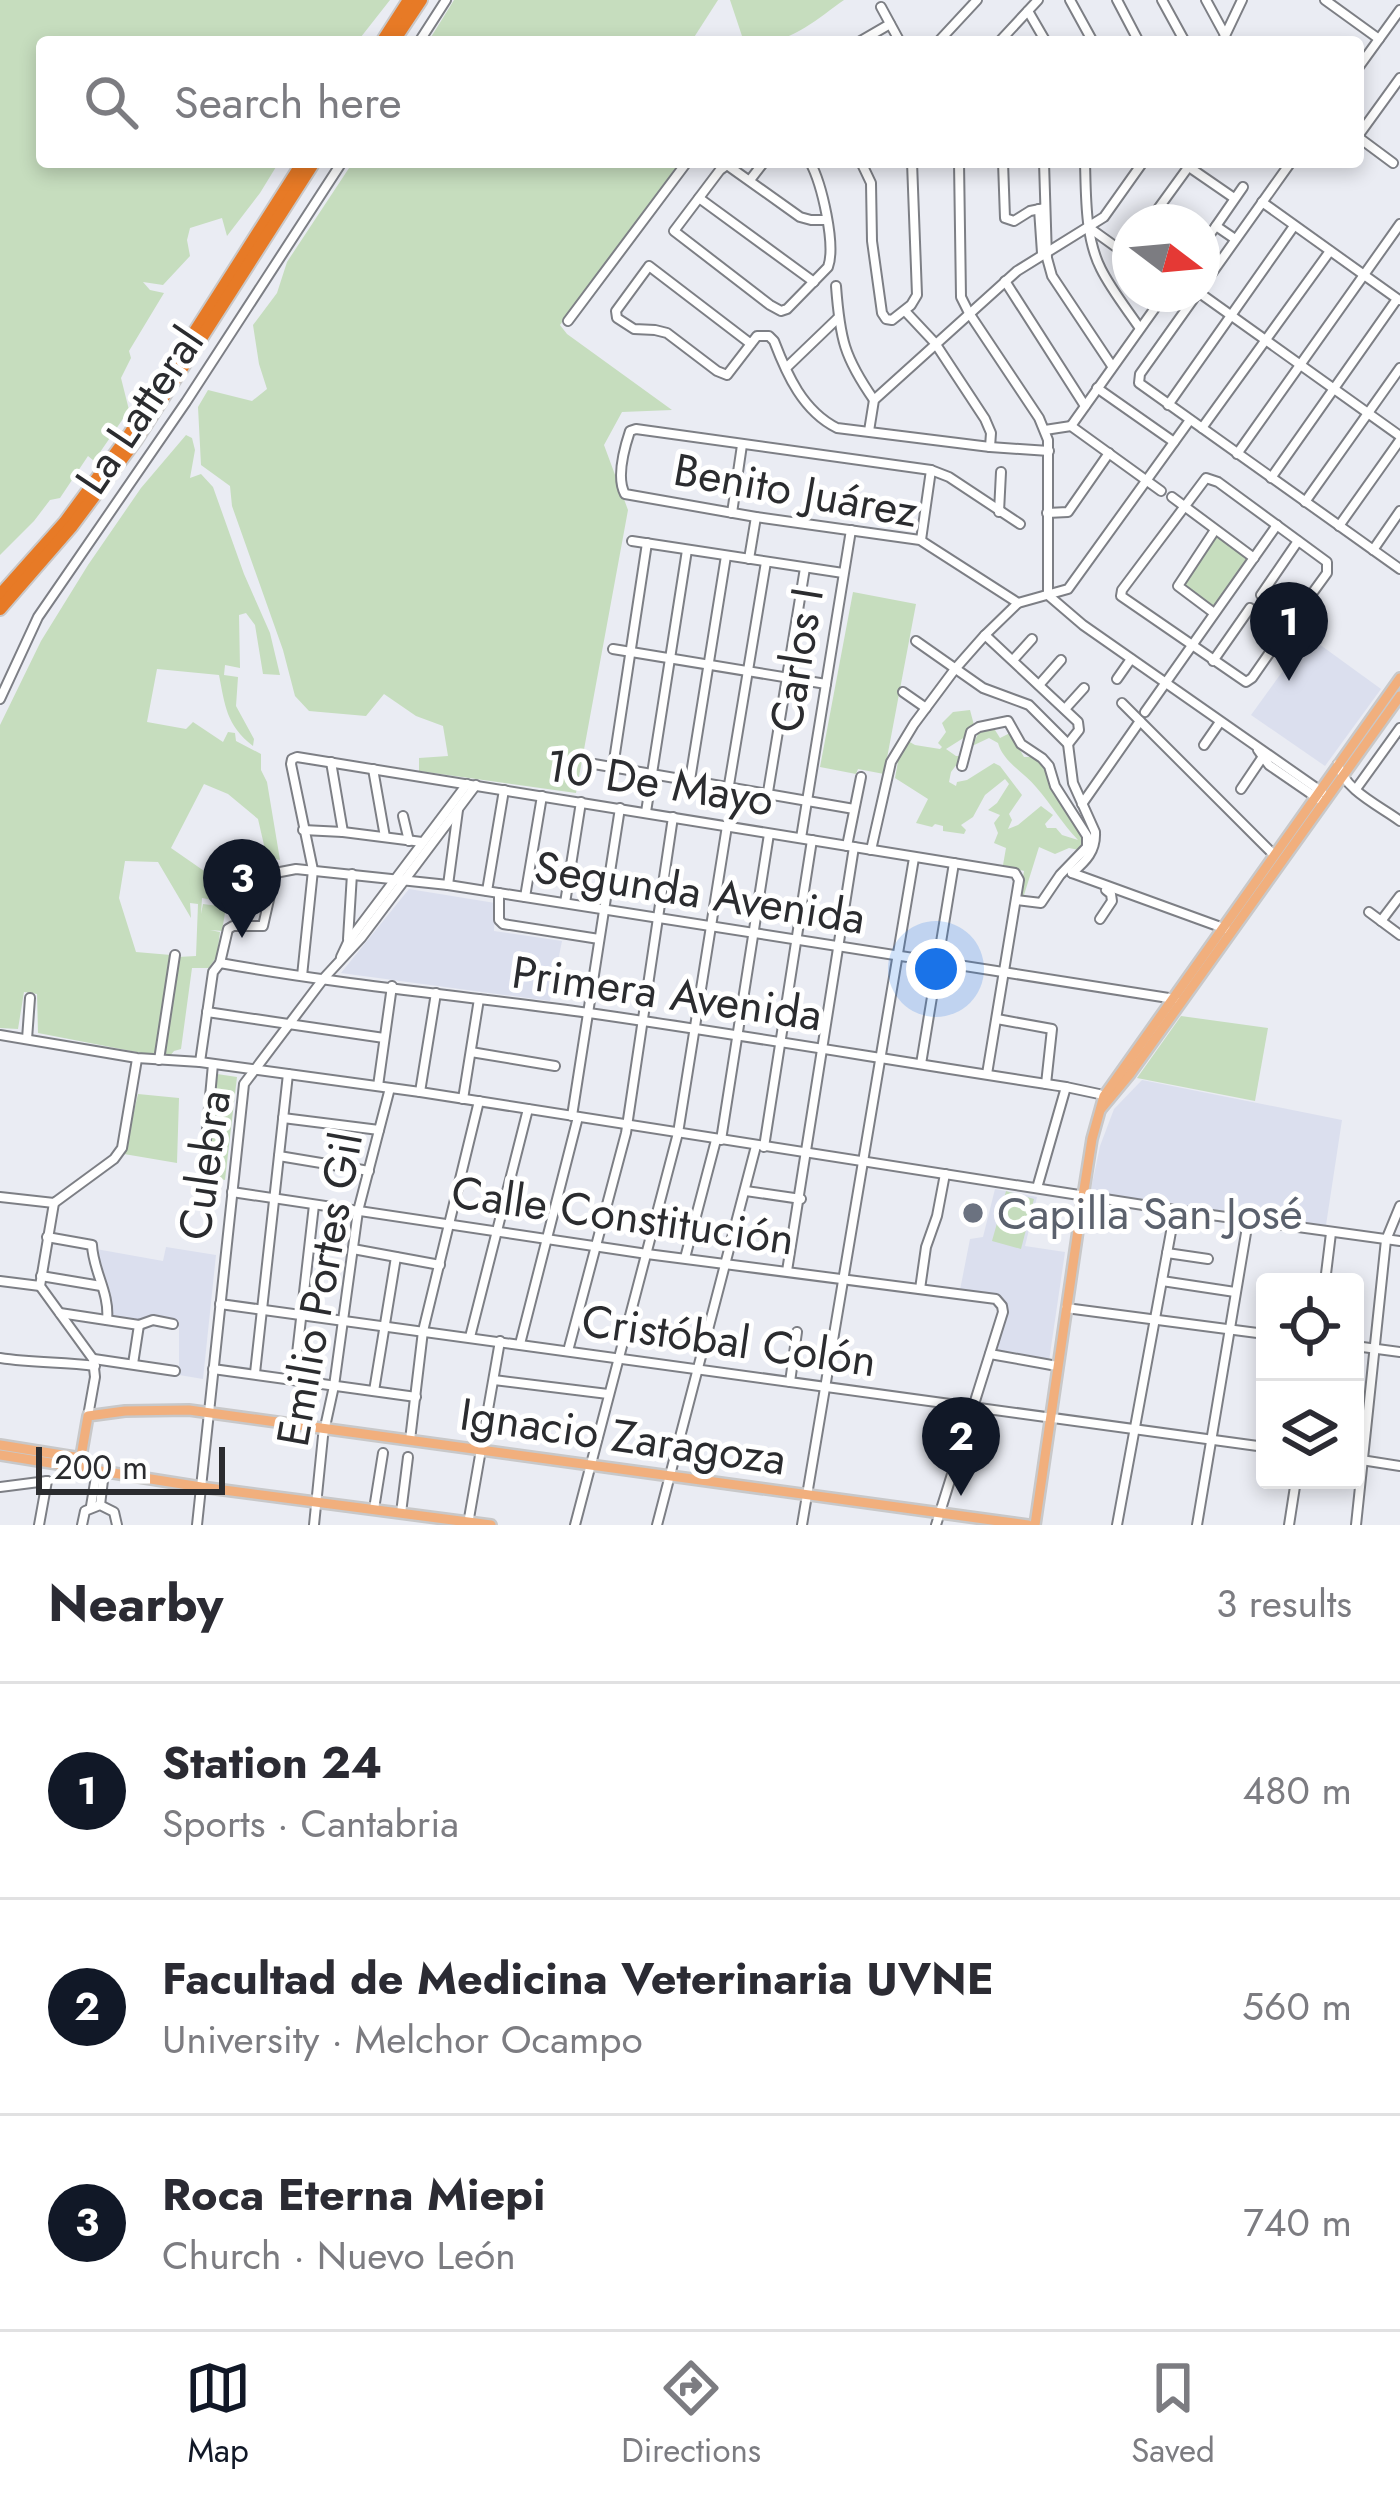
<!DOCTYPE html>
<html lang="en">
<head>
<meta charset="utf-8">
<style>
	:root { --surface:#fff; --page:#f2f2f3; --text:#2b2b33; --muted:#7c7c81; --line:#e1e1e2; --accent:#111827 }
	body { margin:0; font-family:Jost,sans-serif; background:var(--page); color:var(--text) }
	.controls { position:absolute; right:36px; bottom:36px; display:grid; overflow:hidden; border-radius:12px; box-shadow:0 6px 18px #0003 }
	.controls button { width:108px; height:108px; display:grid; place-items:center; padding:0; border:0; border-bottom:3px solid var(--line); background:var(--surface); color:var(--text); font:60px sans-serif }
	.compass { position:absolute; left:1112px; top:204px; width:108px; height:108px; border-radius:50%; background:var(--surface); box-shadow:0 6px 18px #0003; rotate:106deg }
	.scale { position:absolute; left:36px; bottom:30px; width:189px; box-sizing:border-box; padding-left:12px; border:6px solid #2b2c2f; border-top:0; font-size:33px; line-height:42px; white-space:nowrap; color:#2b2c2f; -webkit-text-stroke:9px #fff; paint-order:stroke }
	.you { position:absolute; left:936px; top:969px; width:42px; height:42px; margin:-30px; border:9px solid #fff; border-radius:50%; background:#1a73e8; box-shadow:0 0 0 18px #1a73e833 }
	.badge { display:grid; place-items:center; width:78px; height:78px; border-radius:50%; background:var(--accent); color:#fff; font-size:39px; font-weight:700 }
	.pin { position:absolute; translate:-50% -99px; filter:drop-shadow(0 3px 6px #0008) }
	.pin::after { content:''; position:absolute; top:63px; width:42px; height:36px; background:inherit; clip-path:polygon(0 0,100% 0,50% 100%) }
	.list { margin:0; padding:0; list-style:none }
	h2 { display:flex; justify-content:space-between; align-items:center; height:156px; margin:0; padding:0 48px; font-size:51px }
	h2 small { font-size:39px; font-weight:400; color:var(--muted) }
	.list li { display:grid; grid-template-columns:78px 1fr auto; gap:36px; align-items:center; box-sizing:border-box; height:216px; padding:0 48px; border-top:3px solid var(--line) }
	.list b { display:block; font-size:45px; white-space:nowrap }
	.list p { margin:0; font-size:39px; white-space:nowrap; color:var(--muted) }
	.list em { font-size:39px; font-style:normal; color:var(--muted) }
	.icon { flex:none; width:66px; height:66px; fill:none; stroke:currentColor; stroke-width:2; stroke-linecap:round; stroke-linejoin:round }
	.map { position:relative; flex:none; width:1400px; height:1525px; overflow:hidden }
	.search { position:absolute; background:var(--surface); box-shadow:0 6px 18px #0003; left:36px; right:36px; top:36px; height:132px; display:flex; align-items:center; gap:30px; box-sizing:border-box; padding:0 42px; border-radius:12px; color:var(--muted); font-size:45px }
	.sheet { height:804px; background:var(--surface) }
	nav { display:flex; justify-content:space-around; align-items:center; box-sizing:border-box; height:168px; border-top:3px solid var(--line); background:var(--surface); font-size:33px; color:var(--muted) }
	nav a { display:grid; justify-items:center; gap:6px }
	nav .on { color:var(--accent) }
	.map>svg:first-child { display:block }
	.built { fill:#dbdfee }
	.green { fill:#c6ddbe }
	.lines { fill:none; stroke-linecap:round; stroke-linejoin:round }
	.minor-casing { stroke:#7d7f85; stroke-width:12 }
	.major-casing { stroke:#c8c8c9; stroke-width:14 }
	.highway-casing { stroke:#c8c8c9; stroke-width:16 }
	.minor { stroke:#fff; stroke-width:8 }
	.major { stroke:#f1af7d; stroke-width:9 }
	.highway { stroke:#e77a26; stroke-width:12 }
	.worship-dot { fill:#6b7280; stroke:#fff; stroke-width:4.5 }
	.labels { text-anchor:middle; stroke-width:10; stroke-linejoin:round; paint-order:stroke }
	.street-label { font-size:45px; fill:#2b2c2f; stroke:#fff }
	.worship-label { font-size:45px; fill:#5b616d; stroke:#fff; text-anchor:start }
</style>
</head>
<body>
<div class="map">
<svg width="1400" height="1525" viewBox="0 0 1400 1525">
	<rect width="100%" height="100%" fill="#eaecf3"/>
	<g class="built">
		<polygon points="1308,636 1381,689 1325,766 1251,715"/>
		<polygon points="409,889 495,903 494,931 562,941 550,1001 341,973"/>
		<polygon points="1142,1080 1342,1120 1326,1225 1095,1193 1091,1189 1100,1146 1114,1109"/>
		<polygon points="995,1189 1037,1197 1025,1246 1065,1252 1049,1361 997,1352 1008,1305 1001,1296 960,1290 970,1239 983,1237"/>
		<polygon points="166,1247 216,1255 203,1379 179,1375 179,1321 151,1316 141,1323 109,1317 95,1261 96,1249 163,1261"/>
	</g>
	<g class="green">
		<polygon points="0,0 390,0 357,42 42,42 42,162 279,162 260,193 227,236 222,218 190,228 187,240 190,256 163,285 143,282 150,290 164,293 129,351 131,358 121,378 129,410 94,461 88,456 60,498 50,500 34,521 0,555"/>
		<polygon points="454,0 718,0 691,42 428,42"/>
		<path d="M730 0H844C814 21 782 52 743 39Z"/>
		<polygon points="353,162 680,162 560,325 567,334 672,410 622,412 604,445 628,510 576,793 419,771 419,758 448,756 443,726 416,716 384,694 366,716 309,711 295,696 283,650 232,506 230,486 201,465 198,407 208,390 252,401 267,389 259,364 253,325 277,293 287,262"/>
		<path d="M186 435 192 438 195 450 190 478 201 474 213 487 244 574 270 633 280 675 263 674 255 625 246 613 239 615 240 668 225 665 224 675 238 677 236 706 254 739 253 746C226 725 225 705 219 675L157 669 147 722 186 729 193 722 223 742 228 732 235 733 236 741 261 754V770L267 782 280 860 267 858 258 819 228 794 204 784 171 848 207 873 216 895 224 902 202 898 201 914 203 904 226 907 222 931 210 930 220 932 217 956 209 968H192L181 1049 174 1051 169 1057 163 1056 178 957 196 956 198 904 190 903 191 918 158 862 125 861 119 898 136 952 171 955 157 1056 38 1033 37 994 24 992 18 1029 0 1028V725L41 641 88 565 141 488Z"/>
		<polygon points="1217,537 1248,558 1212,608 1181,585"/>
		<polygon points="853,592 916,604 884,774 858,769 856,774 820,767"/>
		<path d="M970 710 974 725 968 728 965 737 946 749 956 756H963L951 772 949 782 956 786 957 782 967 780 994 763 1000 766 1022 795 1009 814 1012 820 1008 829 1018 825 1041 806 1053 815 1045 824 1047 828H1056L1062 835 1078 840C1063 825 1051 804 1036 787 1023 771 1004 763 998 743L989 738 972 746 980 730H995L1000 738 1010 733 1024 757H1033L1046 767 1051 783 1078 826 1084 842 1079 850 1069 848 1055 854 1039 847 1024 895H1020L1024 871 1003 865 1006 848 994 843 998 833 994 823 1000 815 988 810 997 803 1009 784 1005 779 985 795 973 817 961 825 966 830 964 834 943 831V826L935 824 932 827 916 823 928 799 895 778 899 756 908 741 915 745 940 749 942 747 938 743 946 732 942 723 953 712Z"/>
		<polygon points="1181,1016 1268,1028 1255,1101 1137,1078"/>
		<polygon points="217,1074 237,1077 225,1180 212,1177 214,1157 208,1152"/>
		<polygon points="138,1094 179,1098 177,1163 124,1154"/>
		<polygon points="1006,1191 1034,1199 1021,1249 992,1241"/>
	</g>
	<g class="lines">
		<g class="minor-casing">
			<g id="minor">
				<polyline points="1070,0 1093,42"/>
				<polyline points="1117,0 1139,42"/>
				<polyline points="1162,0 1185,42"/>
				<polyline points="1206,0 1225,35"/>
				<polyline points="1325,0 1379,39"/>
				<polyline points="881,7 900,42"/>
				<polyline points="1028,11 1046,42"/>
				<polyline points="419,42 446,0"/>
				<polyline points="859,42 890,24"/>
				<polyline points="938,42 977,0"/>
				<polyline points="999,42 1038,0"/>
				<polyline points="1222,42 1242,0"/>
				<polyline points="1358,68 1400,10"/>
				<polyline points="1358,136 1400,78"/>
				<polyline points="1358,137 1393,163"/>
				<path d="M810 162C822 184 836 245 828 267L787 309 781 311 770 305 674 231 720 170 727 165 800 217 811 220H826"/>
				<polyline points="861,162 871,183 872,241 882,313 886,319 892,320 911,305 917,295 912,162"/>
				<polyline points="959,162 961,297 969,313 1039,418 1048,440 1048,595 1083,625 1322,792"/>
				<polyline points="1003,162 1005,218 1014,221 1030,211 1045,208"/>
				<polyline points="1044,162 1047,258 1052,276 1112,366"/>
				<path d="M1085 162C1086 196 1085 238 1101 269 1111 289 1126 308 1139 327"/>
				<polyline points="1189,167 1234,198"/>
				<polyline points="750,180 764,162"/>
				<polyline points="699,198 814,282"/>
				<polyline points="1262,202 1399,300"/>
				<polyline points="1039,209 1042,253"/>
				<polyline points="1155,222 1155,213 1192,162"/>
				<polyline points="1216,226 1243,187"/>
				<polyline points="1091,229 1130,257"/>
				<polyline points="1202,245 1216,226 1235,239"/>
				<polyline points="1005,281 1085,406"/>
				<path d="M836 286C840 339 844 357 874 400"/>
				<polyline points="1202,287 1291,162"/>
				<polyline points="1197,294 1140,374 1139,383 1400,569"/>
				<polyline points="1201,294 1400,436"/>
				<polyline points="905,311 935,343 985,419 991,433 990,447"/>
				<polyline points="568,321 687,162"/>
				<path d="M751 344 649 266 616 311 617 318 634 329 655 330 667 333 717 371 727 375 757 336H769L774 341C787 375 803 411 837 428L990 447 1049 451"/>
				<polyline points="786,368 838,318"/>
				<polyline points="1097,388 1174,442"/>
				<polyline points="1168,405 1294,226"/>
				<polyline points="1071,426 1165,294"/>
				<polyline points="1202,428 1330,251"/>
				<polyline points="1045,430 1071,426 1161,491"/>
				<polyline points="869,431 874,400 1017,271 1104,217 1143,162"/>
				<polyline points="1237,454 1400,224"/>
				<polyline points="1271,478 1397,299"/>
				<polyline points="1172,497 1254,558"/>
				<polyline points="1305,502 1400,368"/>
				<polyline points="999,512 1001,472"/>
				<polyline points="732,513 742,445"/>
				<polyline points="1047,513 1068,512 1109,453"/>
				<polyline points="1339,526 1400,440"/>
				<polyline points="921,540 931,470"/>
				<polyline points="632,541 843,573"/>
				<polyline points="1373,550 1400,511"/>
				<polyline points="749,559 756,517"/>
				<polyline points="1261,595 1298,541"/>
				<path d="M1018 603 920 540 756 517 625 494C616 478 624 449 630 431L636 429 931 470 949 477 1020 524"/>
				<polyline points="1214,613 1178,586 1215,530"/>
				<polyline points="985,635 1078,722 1079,730 1068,744"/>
				<polyline points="1282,635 1252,678 1246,682 1121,596 1122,590 1206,478 1218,482 1327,562 1327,573 1295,617"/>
				<path d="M916 641 983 688 1029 705 1068 744 1073 783 1095 832C1096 851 1086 861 1072 873"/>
				<polyline points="613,649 826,684"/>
				<polyline points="1013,660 1032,639"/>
				<polyline points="1213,661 1250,608"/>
				<polyline points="1117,679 1131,659"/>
				<polyline points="1039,685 1061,660"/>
				<polyline points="903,692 926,708"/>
				<polyline points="0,699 38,617 186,402 342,162"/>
				<polyline points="1122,703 1274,855"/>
				<polyline points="1065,709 1084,688"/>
				<polyline points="1145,712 1277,525"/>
				<polyline points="1204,745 1220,722"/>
				<polyline points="1258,750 1269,765 1320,800"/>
				<polyline points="331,762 343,832"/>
				<polyline points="594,764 854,809"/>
				<path d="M1338 764C1344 790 1380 806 1400 821"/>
				<polyline points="962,766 971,732 979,727 1008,721 1021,744 1042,758 1049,766 1055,786 1087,836 1087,847 1060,875 1041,903 1016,900"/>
				<polyline points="613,767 647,543"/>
				<polyline points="373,769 385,837"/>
				<polyline points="690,780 726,556"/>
				<polyline points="729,785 766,562"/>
				<polyline points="1241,789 1264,755"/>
				<polyline points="1356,789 1400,728"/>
				<polyline points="768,792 805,568"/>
				<polyline points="1082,804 1140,721"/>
				<polyline points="646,812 687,550"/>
				<polyline points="403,816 409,841"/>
				<polyline points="303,830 343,832 422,842"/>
				<polyline points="801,838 851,530"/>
				<polyline points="847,846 861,777"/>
				<polyline points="871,850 891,762 914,724 955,669 985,635 1018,603 1068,589 1190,420"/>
				<polyline points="1072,873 1226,929"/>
				<polyline points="448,885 458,810"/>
				<polyline points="487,891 504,790"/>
				<polyline points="499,893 499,920 503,924 599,939"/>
				<polyline points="525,897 542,796"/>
				<polyline points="565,903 581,802"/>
				<polyline points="1369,912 1400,935"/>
				<polyline points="1100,919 1112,901 1111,894 1106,890"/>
				<polyline points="1381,921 1400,896"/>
				<polyline points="348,939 352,874"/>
				<polyline points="341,957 348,942 467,784"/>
				<path d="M220 963C342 985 466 996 589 1013 749 1036 907 1063 1066 1087L1099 1094 1107 1098"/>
				<polyline points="302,976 313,870 291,764 292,759 297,757 1015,873 1019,880 987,1074"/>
				<polyline points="207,1012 384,1038"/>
				<polyline points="997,1019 1052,1029 1046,1084"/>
				<polyline points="0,1035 137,1058 200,1062 420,1092 1175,1210 1400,1241"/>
				<polyline points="27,1039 30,998"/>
				<polyline points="471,1052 555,1066"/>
				<polyline points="159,1060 175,955"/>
				<polyline points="200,1062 213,972 220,963 228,929 233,926 263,926 275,873 296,869 448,885 1175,999"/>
				<polyline points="921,1064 954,863"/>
				<polyline points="378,1086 392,986"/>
				<polyline points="420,1092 436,993"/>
				<polyline points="463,1099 479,999"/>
				<polyline points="572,1116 620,808"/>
				<polyline points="283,1118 379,1130"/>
				<polyline points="721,1140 769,834"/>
				<polyline points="764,1147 812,840"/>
				<polyline points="279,1156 369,1171"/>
				<polyline points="204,1162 213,1064"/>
				<polyline points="1037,1188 1066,1087"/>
				<polyline points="746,1191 801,1199"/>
				<polyline points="232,1192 647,1254 996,1299 1002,1306 1003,1312 936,1525"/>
				<polyline points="0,1197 54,1203 114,1159 122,1148 137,1059"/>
				<polyline points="54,1203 40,1286 93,1359 95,1377 88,1416"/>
				<path d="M47 1237 92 1245C93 1271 110 1293 107 1320"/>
				<polyline points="353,1249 440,1265"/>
				<polyline points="1167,1253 1208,1259"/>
				<polyline points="685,1258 716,1140"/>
				<polyline points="787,1271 854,847"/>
				<polyline points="41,1276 101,1286"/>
				<polyline points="0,1281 40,1286"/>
				<polyline points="1162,1281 1235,1292"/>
				<polyline points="1325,1282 1331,1233"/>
				<polyline points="920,1289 926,1247 937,1216 945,1174"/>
				<polyline points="220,1304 1265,1447"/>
				<polyline points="1066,1308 1265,1334"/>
				<polyline points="60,1313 139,1325 153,1320 173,1324"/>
				<polyline points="470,1337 528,1109"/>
				<polyline points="520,1344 578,1117"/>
				<polyline points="1355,1346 1400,1352"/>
				<polyline points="568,1351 626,1133 673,817"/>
				<polyline points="990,1354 1057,1366"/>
				<path d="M0 1358C32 1363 63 1362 95 1366"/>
				<polyline points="94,1359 175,1371"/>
				<polyline points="133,1364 139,1325"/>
				<polyline points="213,1369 416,1397"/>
				<polyline points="255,1373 288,1074"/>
				<polyline points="294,1380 314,1205"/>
				<polyline points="494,1380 608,1394"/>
				<polyline points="790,1382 797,1332"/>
				<polyline points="374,1391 396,1257"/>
				<polyline points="410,1440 423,1331 479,1101"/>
				<polyline points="1355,1459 1400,1466"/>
				<polyline points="0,1487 47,1481"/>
				<polyline points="100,1505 104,1472"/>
				<polyline points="91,1506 97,1471"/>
				<polyline points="374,1509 383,1453"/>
				<polyline points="401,1513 408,1457"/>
				<polyline points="468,1524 500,1341"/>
				<polyline points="39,1525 47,1481"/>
				<polyline points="82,1525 85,1511 100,1505 114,1512 117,1525"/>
				<polyline points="197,1525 244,1084 324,978 361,938 476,785"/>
				<polyline points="314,1525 323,1436 334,1386 358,1211 390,1088"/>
				<polyline points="575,1525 678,1133 727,826"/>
				<polyline points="657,1525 756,1146"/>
				<polyline points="802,1525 914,858"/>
				<polyline points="1117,1525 1175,1210"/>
				<polyline points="1197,1525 1248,1221"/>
				<polyline points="1289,1525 1296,1480"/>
				<polyline points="1356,1525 1386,1240 1400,1206"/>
			</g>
		</g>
		<g class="major-casing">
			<g id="major">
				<polyline points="1101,1109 1130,1074 1400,696"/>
				<polyline points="0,1445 81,1458"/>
				<polyline points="0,1455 201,1487 491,1525"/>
				<polyline points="79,1468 88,1416 125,1411 189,1410 1028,1525"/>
				<polyline points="1035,1525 1083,1196 1092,1139 1104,1096 1400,678"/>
			</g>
		</g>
		<g class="highway-casing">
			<g id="highway">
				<polyline points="382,42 409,0"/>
				<polyline points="393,42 421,0"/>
				<polyline points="0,595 65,522 129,435 303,162"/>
				<polyline points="0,609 72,526 136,440 314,162"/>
			</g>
		</g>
		<use href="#minor" class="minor"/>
		<use href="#major" class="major"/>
		<use href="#highway" class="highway"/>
	</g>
	<circle class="worship-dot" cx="973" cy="1213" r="12"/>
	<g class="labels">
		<g class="street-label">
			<text transform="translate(139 410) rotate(-56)" y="16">La Latteral</text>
			<text transform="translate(796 490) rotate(10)" y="16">Benito Juárez</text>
			<text transform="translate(796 660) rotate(-81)" y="16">Carlos I</text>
			<text transform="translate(660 782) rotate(9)" y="16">10 De Mayo</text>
			<text transform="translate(700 892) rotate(9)" y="16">Segunda Avenida</text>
			<text transform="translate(667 993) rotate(8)" y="16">Primera Avenida</text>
			<text transform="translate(204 1165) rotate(-82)" y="16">Culebra</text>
			<text transform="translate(623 1215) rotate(8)" y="16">Calle Constitución</text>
			<text transform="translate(319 1289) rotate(-80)" y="16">Emilio Portes Gil</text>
			<text transform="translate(729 1340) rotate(8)" y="16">Cristóbal Colón</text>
			<text transform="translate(623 1436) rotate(8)" y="16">Ignacio Zaragoza</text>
		</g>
		<g class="worship-label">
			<text x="997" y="1229">Capilla San José</text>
		</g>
	</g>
</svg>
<div class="controls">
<button><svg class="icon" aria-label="locate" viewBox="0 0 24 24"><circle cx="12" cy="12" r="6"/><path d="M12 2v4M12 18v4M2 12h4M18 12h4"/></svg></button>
<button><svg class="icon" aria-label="layers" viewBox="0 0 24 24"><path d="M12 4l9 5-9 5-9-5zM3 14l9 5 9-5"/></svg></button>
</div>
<svg class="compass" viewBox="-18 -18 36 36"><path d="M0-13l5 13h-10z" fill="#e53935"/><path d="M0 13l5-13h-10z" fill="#7c7c81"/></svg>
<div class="scale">200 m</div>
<div class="you"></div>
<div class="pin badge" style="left:1289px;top:681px">1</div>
<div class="pin badge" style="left:961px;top:1496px">2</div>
<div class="pin badge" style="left:242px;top:938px">3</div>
<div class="search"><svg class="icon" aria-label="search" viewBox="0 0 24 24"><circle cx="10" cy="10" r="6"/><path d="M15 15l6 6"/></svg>Search here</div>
</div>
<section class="sheet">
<h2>Nearby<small>3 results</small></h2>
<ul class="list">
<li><span class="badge">1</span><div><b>Station 24</b><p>Sports · Cantabria</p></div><em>480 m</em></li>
<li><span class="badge">2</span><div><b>Facultad de Medicina Veterinaria UVNE</b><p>University · Melchor Ocampo</p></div><em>560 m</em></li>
<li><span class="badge">3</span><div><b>Roca Eterna Miepi</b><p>Church · Nuevo León</p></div><em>740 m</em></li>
</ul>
</section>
<nav>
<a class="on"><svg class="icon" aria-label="map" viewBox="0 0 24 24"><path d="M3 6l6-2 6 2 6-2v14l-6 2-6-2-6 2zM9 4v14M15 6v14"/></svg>Map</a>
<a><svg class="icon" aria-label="directions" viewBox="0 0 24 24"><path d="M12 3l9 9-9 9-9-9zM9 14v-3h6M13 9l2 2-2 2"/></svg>Directions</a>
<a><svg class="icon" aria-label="saved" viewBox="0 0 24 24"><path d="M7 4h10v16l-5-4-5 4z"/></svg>Saved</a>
</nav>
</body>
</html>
